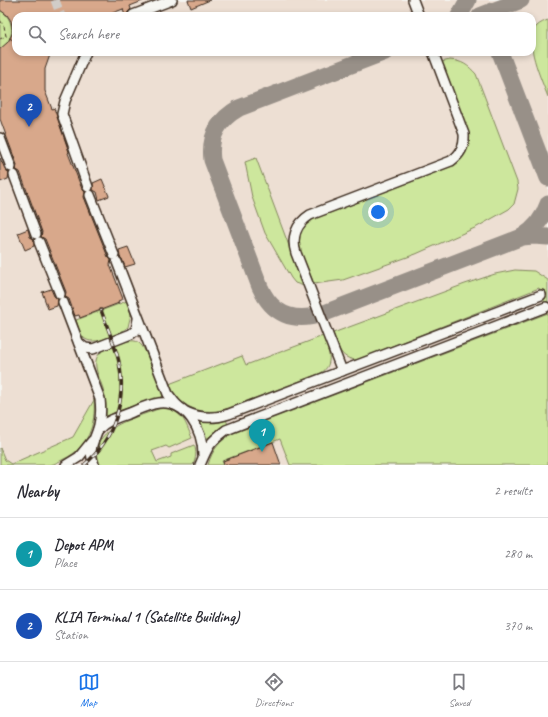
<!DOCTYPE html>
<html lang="en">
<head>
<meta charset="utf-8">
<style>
	:root { --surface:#fff; --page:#f7f7f7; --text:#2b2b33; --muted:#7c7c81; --line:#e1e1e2; --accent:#1a73e8 }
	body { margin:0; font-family:Caveat,sans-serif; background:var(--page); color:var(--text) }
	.you { position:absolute; left:378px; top:212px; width:14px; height:14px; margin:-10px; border:3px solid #fff; border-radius:50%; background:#1a73e8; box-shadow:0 0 0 6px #1a73e833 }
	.badge { display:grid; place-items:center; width:26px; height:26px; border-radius:50%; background:var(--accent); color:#fff; font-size:13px; font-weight:700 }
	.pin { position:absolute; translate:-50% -33px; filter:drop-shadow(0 1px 2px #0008) }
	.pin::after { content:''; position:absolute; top:21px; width:14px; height:12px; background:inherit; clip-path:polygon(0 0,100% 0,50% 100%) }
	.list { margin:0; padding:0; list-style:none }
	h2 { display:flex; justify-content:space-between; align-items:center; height:52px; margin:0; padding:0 16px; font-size:17px }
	h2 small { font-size:13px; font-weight:400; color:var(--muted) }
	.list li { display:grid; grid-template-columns:26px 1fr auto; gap:12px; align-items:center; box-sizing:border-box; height:72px; padding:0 16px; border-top:1px solid var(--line) }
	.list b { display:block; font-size:15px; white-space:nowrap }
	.list p { margin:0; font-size:13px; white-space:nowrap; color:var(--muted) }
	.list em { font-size:13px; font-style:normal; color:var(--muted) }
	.icon { flex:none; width:22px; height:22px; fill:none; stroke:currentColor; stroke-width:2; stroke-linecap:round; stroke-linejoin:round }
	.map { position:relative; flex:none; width:548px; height:465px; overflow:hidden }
	.search { position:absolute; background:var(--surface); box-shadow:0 2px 6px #0003; left:12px; right:12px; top:12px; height:44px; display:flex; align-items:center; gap:10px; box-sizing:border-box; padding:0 14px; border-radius:12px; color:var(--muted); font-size:15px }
	.sheet { height:196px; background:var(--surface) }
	nav { display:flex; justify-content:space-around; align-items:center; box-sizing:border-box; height:56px; border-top:1px solid var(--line); background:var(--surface); font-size:11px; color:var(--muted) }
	nav a { display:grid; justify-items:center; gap:2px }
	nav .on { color:var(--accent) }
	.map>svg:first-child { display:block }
	.built { fill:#eddfd3; fill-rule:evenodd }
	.green { fill:#cde79d; stroke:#84885e }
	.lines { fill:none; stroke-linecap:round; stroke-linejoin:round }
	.taxiway { stroke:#989088; stroke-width:17 }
	.building { fill:#d8a88b; stroke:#3b2a1e }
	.minor-tunnel { stroke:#d1cdc8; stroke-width:9; stroke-dasharray:9 4.5; stroke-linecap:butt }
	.minor-casing { stroke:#3b2a1e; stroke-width:12 }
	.path { stroke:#3b2a1e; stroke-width:1; stroke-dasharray:4 3; stroke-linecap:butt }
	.minor { stroke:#f6f6f2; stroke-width:9 }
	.rail-casing { stroke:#3b2a1e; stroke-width:3.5 }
	.rail { stroke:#f6f6f2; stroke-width:2; stroke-dasharray:6; stroke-linecap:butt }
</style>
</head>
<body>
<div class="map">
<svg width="548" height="465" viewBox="0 0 548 465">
	<rect width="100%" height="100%" fill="#f6f6f2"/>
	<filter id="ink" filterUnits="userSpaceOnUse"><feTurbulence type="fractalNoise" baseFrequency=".025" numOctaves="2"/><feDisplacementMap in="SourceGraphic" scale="8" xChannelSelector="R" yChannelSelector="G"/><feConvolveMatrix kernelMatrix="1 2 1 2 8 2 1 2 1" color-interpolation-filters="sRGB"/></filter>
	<g filter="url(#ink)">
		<path class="built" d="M0 0H548V465H0ZM16 16H532V52H16Z"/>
		<g class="green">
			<path d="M0 10C15 19 16 40 0 49Z"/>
			<path d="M548 20V97C542 81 522 39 537 26 540 23 545 21 548 20Z"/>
			<path d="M450 60C462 61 468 65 476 74L517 182 518 189 514 204 509 209 477 227 416 254 343 280 314 284 299 248C297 236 301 227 311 220L455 165C465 157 470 148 469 135L441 62Z"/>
			<polygon points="256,158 304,286 295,283 291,278 265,233 252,197 245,162"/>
			<path d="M515 270 534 271 548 280V311L539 288 357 360C340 359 338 347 333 333L465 284 495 274Z"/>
			<path d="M127 301 131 314 128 327C120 334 93 347 84 338 79 334 78 326 76 320Z"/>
			<path d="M548 313V465H290L280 439 222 461 224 465H208C212 450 220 440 234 433Z"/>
			<path d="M323 336C328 349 335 364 321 373L223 410C198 415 180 407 169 384L242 356 246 365Z"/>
			<path d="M127 341C131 341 136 340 139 343 147 348 159 384 163 394L162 397 115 412 106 417C106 408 106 401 104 392 101 379 87 360 104 350 111 346 120 344 127 341Z"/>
			<path d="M94 400C96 424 88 448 64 459 60 461 55 464 50 465 34 465 16 465 0 465V448L5 460 11 464 73 437Z"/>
			<path d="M165 408C184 413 185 422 192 438L169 448 166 446 152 451 157 462 171 457V454L194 445C197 452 196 458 193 465H100C86 428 133 419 158 409Z"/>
			<polygon points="226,420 228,424 206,439 200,424 201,422 220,422"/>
		</g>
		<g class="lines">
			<g class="taxiway">
				<polyline points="459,16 468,0"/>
				<polyline points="480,16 521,0"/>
				<path d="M385 52 239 108C218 120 209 136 212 160L260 287C272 315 294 323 322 314L522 237C535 229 543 219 548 204"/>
				<polyline points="500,52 548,178"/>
				<polyline points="522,237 534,236 548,237"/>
			</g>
		</g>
		<g class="building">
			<polygon points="0,0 145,0 130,6 131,9 128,12 127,16 125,16 123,9 105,16 16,16 16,52 51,52 45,69 45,91 52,109 54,108 69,152 68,153 82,189 85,192 84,197 108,257 111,260 110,265 123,299 118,301 119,303 80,318 79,315 75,316 69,299 65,297 66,292 45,239 41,237 42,232 20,172 16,170 17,165 0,119 0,49 8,42 13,32 11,21 7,15 0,10"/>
			<polygon points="188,0 210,0 191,8"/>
			<polygon points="0,158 5,169 9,172 8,179 0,182"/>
			<polygon points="102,179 109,196 99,200 97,192 93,190 93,183"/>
			<polygon points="28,229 30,237 34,239 34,246 25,250 18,233"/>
			<polygon points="128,247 135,264 125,267 122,259 120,257 119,250"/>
			<polygon points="51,289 54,296 58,299 57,306 48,309 42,292"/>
			<polygon points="273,442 281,465 224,465 223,461"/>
		</g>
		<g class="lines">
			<polyline class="minor-tunnel" points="55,0 61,16"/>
			<g class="minor-casing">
				<g id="minor">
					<polyline points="413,0 419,16"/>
					<polyline points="133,15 172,0"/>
					<polyline points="86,52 65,101 62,114 88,187"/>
					<polyline points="0,138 11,167"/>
					<polyline points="14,175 36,234"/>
					<polyline points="90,195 114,255"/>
					<polyline points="39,242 60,294"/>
					<polyline points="117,262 168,394 175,403 179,407"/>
					<path d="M63 302 100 399C101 408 101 417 99 425 95 442 87 445 94 465"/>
					<polyline points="79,343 85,348 93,349 131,334 136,330 138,319"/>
					<path d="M342 371 296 253C291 238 296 224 310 215L451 161C461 154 465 146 464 134L433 52"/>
					<path d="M186 412C201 419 214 419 229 414L541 295"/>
					<path d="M98 430C106 420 119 417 130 413 139 409 149 404 159 403 187 400 203 431 203 455"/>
					<polyline points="66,465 79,457 92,441"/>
					<path d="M200 465C208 446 209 443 226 430L546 307"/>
				</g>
			</g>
			<g class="path">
				<polyline points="0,20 4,26 6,36 16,42"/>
				<polyline points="0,39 6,36"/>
			</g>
			<use href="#minor" class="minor"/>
			<g class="rail-casing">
				<path id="rail" d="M84 465C114 440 127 400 119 362 115 345 107 327 101 310"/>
			</g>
			<use href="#rail" class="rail"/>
		</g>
	</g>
</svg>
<div class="you"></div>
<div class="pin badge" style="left:262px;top:452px;background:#0f9aa8">1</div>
<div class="pin badge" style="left:29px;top:127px;background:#1a4fb4">2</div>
<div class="search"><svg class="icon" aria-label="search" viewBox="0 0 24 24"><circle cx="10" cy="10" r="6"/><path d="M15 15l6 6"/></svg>Search here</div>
</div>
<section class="sheet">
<h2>Nearby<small>2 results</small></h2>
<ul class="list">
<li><span class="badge" style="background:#0f9aa8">1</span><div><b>Depot APM</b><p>Place</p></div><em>280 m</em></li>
<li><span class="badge" style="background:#1a4fb4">2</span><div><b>KLIA Terminal 1 (Satellite Building)</b><p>Station</p></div><em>370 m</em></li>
</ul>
</section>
<nav>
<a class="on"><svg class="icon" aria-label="map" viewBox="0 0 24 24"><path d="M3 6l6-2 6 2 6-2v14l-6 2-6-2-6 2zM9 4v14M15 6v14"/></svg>Map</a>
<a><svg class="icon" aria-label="directions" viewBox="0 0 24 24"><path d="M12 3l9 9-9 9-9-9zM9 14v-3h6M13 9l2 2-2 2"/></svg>Directions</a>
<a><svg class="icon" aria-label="saved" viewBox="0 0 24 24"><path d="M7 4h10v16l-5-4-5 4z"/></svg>Saved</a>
</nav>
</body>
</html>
